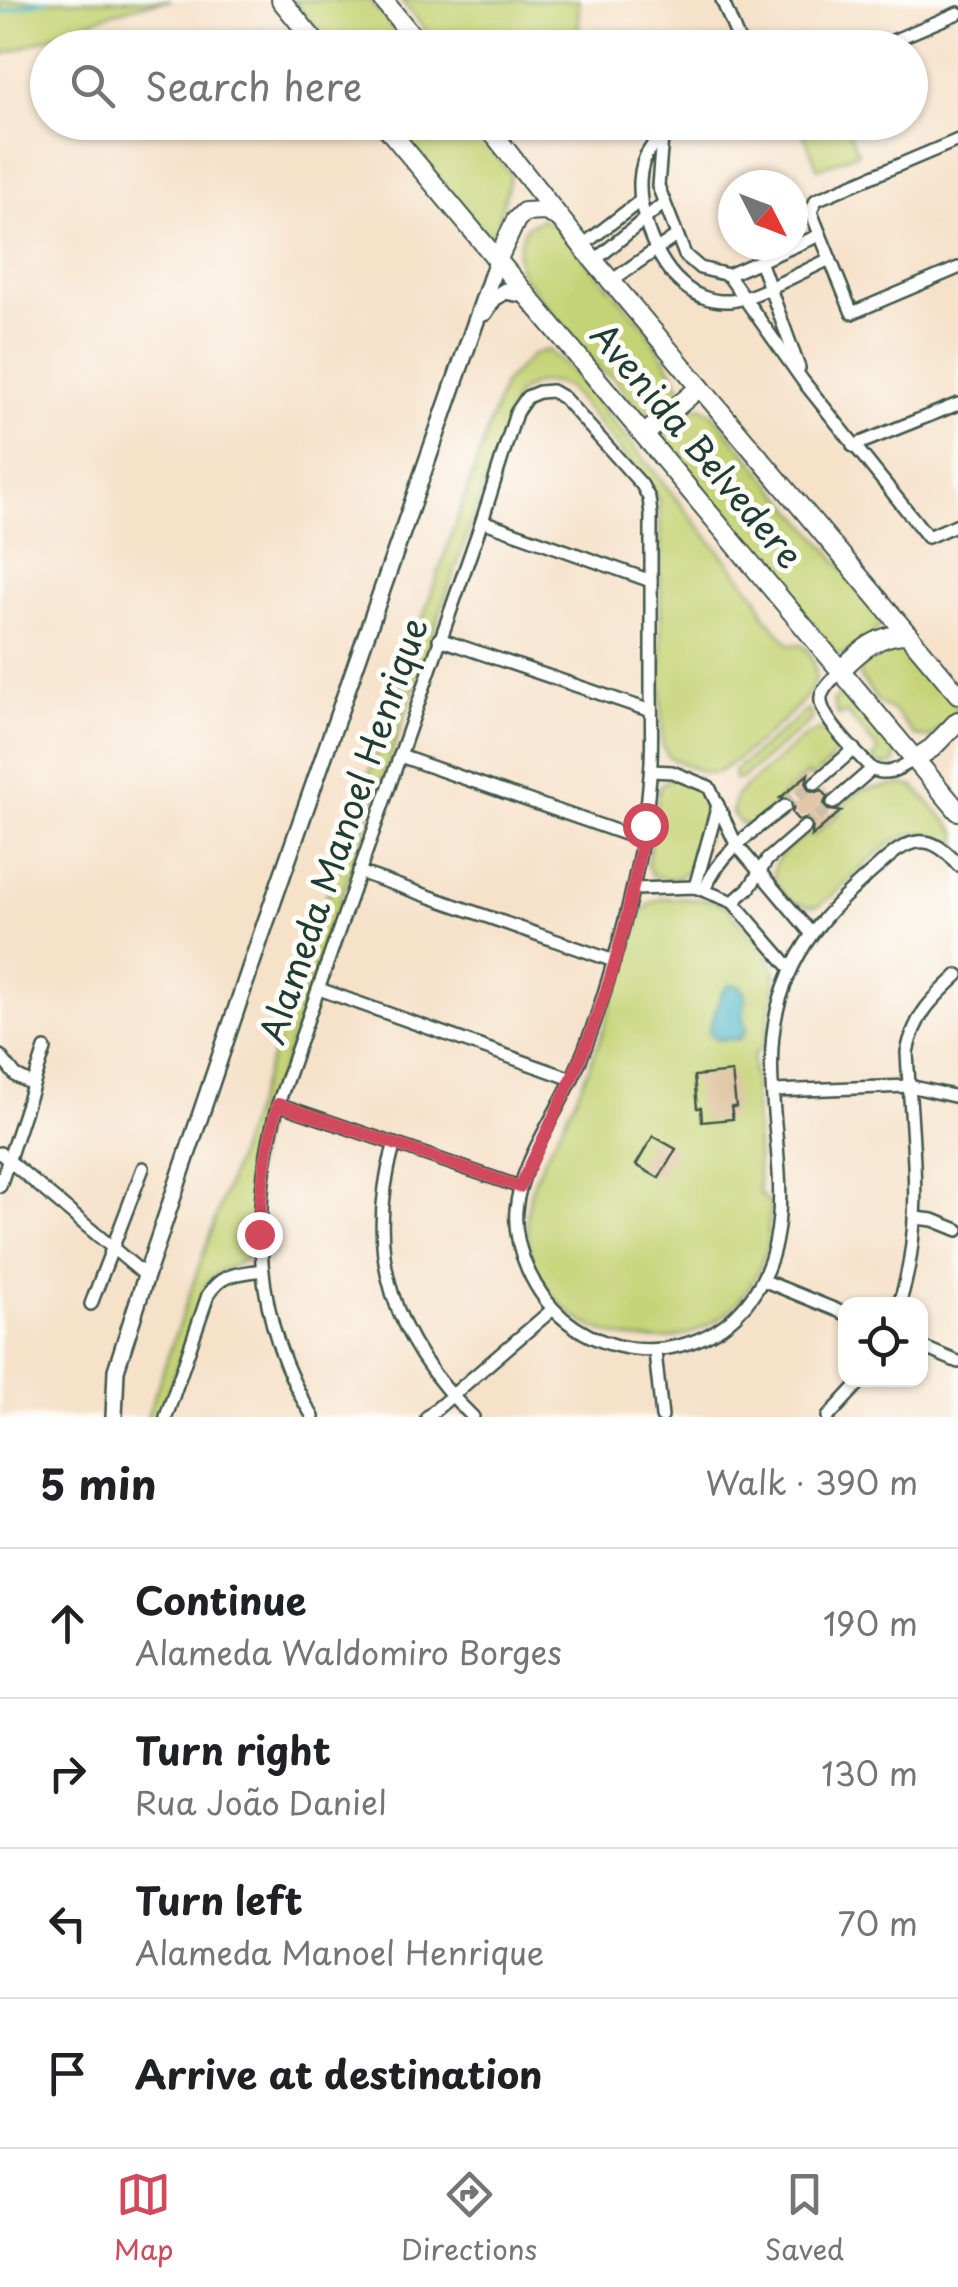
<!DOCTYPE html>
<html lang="en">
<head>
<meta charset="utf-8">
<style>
	:root { --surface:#fff; --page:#f2f2f2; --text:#202124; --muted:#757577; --line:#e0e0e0; --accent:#d1495b }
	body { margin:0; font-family:"Playpen Sans",sans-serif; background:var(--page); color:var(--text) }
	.controls { position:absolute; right:30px; bottom:30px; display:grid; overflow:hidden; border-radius:20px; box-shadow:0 2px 8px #0004 }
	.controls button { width:90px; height:90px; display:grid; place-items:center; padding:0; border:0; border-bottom:2px solid var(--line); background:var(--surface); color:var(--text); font:50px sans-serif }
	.compass { position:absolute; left:718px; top:170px; width:90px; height:90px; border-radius:50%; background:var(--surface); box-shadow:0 2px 8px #0004; rotate:132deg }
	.stop { position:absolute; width:30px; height:30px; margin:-22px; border:8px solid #d1495b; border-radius:50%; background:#fff }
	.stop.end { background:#d1495b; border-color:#fff; box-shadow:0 2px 10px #0008 }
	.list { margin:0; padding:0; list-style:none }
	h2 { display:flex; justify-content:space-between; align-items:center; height:130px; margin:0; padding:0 40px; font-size:42px }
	h2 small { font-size:32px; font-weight:400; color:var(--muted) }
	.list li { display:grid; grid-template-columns:65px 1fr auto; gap:30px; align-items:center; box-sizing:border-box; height:150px; padding:0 40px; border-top:2px solid var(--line) }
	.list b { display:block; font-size:38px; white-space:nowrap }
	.list p { margin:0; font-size:32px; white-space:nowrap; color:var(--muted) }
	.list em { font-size:32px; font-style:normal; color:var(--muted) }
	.icon { flex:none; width:55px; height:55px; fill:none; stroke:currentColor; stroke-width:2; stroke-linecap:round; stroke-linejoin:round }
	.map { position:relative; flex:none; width:958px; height:1417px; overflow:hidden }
	.search { position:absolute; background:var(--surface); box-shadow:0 2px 8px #0004; left:30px; right:30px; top:30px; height:110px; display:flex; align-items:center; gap:25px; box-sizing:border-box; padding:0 35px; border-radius:55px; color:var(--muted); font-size:38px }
	.sheet { height:730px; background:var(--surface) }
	nav { display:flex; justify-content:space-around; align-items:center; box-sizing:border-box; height:140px; border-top:2px solid var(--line); background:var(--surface); font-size:28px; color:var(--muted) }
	nav a { display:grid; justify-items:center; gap:5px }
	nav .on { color:var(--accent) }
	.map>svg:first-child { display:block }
	.green { fill:#c4d374; stroke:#728854; stroke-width:2.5 }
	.water { fill:#49b5c6; stroke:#34797d; stroke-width:2.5 }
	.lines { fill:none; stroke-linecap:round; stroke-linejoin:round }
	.stream { stroke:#49b5c6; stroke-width:4 }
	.building { fill:#dbbb96 }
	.minor-tunnel { stroke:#cbc0ab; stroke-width:11; stroke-dasharray:11 5.5; stroke-linecap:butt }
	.minor-casing { stroke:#3f564a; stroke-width:16 }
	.tertiary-casing { stroke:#3f564a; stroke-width:20 }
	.primary-casing { stroke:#3f564a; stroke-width:22 }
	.minor { stroke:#fff; stroke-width:11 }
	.tertiary { stroke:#fff; stroke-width:15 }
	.primary { stroke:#fff; stroke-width:18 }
	.route { stroke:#d1495b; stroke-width:12 }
	.labels { text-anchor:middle; stroke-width:10; stroke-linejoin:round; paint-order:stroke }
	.street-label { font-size:35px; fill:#1f3d34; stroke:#fdfcf7 }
</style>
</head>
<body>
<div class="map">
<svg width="958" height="1417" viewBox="0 0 958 1417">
	<rect width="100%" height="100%" fill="#fdfcf7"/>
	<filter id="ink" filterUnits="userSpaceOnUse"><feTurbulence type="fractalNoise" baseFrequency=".01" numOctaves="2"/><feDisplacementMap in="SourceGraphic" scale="20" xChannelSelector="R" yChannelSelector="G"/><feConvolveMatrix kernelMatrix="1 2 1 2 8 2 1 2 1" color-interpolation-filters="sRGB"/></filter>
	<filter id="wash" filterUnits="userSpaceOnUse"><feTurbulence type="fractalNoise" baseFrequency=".0048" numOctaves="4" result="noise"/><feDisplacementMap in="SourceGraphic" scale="40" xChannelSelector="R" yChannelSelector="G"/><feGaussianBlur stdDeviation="2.25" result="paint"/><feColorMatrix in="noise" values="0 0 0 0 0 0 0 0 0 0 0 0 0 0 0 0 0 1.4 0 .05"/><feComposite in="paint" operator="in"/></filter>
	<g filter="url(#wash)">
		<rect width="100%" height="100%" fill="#f6e1c9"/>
		<g class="green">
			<path d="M0 0H171C111 6 57 38 0 55Z"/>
			<polygon points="293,0 369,0 409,47 332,47"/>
			<polygon points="401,0 579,0 578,47 440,47"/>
			<polygon points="393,123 470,123 511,174 495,235 483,232"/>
			<polygon points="799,123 845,123 858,153 818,169"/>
			<path d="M541 219 554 225 646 328C655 349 683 377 680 396L659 414 640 411 616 380 599 369 522 275C514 259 519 243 526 227Z"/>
			<path d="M548 350 568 367 758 598 765 616 790 645 802 644C812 654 817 665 815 680 811 703 740 758 719 772L705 773 668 757 662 743 660 519 659 501 652 488 568 388C549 378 532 381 516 396L267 1111 254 1168 250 1255C238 1268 220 1267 208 1281L159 1417H147L504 383 533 354Z"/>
			<path d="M701 407 710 411 886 618C878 632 858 647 842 654L835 652 667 451 665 432 691 410Z"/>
			<path d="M898 643C910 650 917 662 927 672 942 686 958 689 957 716L929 738 915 736 894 711 878 702 859 675C863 656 880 648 898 643Z"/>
			<path d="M840 694 853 700 896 751 894 764C886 768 879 765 873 759L879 751 847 713 838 716 833 702Z"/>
			<polygon points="807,710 812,714 811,720 741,779 735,780 734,771"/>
			<path d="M820 730 834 738C839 759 826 766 812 778L807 774 780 798 783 803 753 825 740 823 732 813 736 795 805 736Z"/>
			<path d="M672 777 699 786C723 812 699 898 652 875L647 866 660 785Z"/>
			<path d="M902 784 914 787 958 833V852C907 797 862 877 820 905 800 911 770 892 774 869 776 854 798 841 808 832L813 836 841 812 838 807 862 790Z"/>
			<path d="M664 898 709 900 725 905 769 957 774 967 776 983 764 1045 754 1054 753 1060 759 1193 770 1204C769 1225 769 1245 761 1264 714 1385 528 1354 527 1221 527 1183 546 1156 563 1123 576 1098 587 1073 597 1047 614 1004 621 958 638 916L651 903Z"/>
		</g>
		<polygon class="water" points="730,984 740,986 746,993 743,1019 747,1030 740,1039 716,1040 709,1034 709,1029 722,992"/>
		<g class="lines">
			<polyline class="stream" points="0,12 46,0"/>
		</g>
		<g id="blocks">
			<g class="building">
				<polygon points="808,774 806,784 809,790 816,792 822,790 827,796 824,804 827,810 841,811 812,836 813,822 807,818 798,820 792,813 794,806 792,800 780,798"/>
				<polygon points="732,1072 736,1107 731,1107 733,1119 702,1122 701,1108 697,1108 694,1076"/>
				<polygon points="653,1136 676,1149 659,1178 636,1165"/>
			</g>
		</g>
	</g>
	<g filter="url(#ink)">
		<use href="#blocks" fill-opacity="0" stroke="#3f564a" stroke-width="2.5"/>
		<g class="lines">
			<g class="minor-tunnel">
				<polyline points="785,806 815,783"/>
				<polyline points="805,827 833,803"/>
			</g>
			<g class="minor-casing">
				<g id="minor">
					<polyline points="722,0 742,48"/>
					<polyline points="876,48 958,13"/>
					<path d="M697 122C681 129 660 134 650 149 625 183 651 258 681 283 695 296 712 302 730 301 752 300 807 269 830 259"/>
					<polyline points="662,137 658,186 685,255 700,268 728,275 820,235"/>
					<polyline points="958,140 816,200 811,212 852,313 958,268"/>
					<polyline points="583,245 640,201"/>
					<polyline points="594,261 664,203"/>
					<polyline points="760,261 799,368"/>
					<polyline points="728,275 803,381 928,537 958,524"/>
					<polyline points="611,281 676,236"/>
					<polyline points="853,446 958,404"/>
					<polyline points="482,521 651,581"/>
					<polyline points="439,639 651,711"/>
					<path d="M840 671C833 679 823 687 821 697 818 717 858 754 872 769 888 777 900 768 915 759"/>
					<polyline points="400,756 642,840"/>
					<polyline points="651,771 672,772 709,787 736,844 810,932"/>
					<polyline points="815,783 854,749"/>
					<polyline points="833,803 872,769"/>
					<polyline points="359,872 614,961"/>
					<polyline points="695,887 718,805"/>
					<polyline points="635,889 695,887 733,902 791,969"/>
					<path d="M705 889C721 851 754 831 785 806"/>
					<polyline points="733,902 750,887 767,860 805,827"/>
					<polyline points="319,989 572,1079"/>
					<polyline points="0,1056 16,1076 32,1084"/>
					<polyline points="774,1091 909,1086 958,1097"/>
					<polyline points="278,1104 520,1187"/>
					<path d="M394 1146C363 1254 394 1341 473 1417"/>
					<polyline points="0,1153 146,1276"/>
					<polyline points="0,1186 45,1049"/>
					<polyline points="915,1218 933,1220 958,1230"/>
					<polyline points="765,1281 846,1314"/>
					<polyline points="91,1304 143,1168"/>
					<path d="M899 1304C926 1224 911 1135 907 1052 915 1015 931 1000 958 975"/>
					<polyline points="920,1346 958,1362"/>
					<polyline points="655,1352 662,1417"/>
					<path d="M166 1417 208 1295C221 1273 238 1274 262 1270"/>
					<path d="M313 1417C253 1322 249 1209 278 1104L482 521 516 413 527 397 539 392 552 391 564 398 642 485 649 498 651 514C651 572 651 629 651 686 651 716 653 746 650 776 645 839 632 899 614 960 602 1002 589 1043 570 1083 551 1123 520 1166 516 1210 513 1249 535 1295 564 1319 595 1345 639 1356 678 1346 699 1341 719 1331 735 1316 820 1235 753 1111 777 1011 794 939 837 902 890 856 917 833 937 839 958 865"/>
					<polyline points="427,1417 553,1309"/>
					<polyline points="828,1417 862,1380"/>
				</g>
			</g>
			<g class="tertiary-casing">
				<g id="tertiary">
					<polyline points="484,313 494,298 505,291 526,295"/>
					<polyline points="114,1417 116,1370 146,1276 262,933 497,261"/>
				</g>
			</g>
			<g class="primary-casing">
				<g id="primary">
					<polyline points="281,0 320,48"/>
					<polyline points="383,0 422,48"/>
					<polyline points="382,122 958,811"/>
					<polyline points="484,122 594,261 958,694"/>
					<polyline points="497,261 516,220 524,212 545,211 558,217"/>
					<polyline points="645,434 700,387"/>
					<path d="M840 671C860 650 879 634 908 634"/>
					<polyline points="915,759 932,748 958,721"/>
				</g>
			</g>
			<use href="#minor" class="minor"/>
			<use href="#tertiary" class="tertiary"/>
			<use href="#primary" class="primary"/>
		</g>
	</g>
	<g class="lines" filter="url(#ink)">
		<path class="route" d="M259 1234C260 1188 266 1147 278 1104L520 1187C546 1131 575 1077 596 1019 620 956 633 891 645 825"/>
	</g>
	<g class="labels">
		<g class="street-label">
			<text transform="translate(696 446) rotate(50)" y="12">Avenida Belvedere</text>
			<text transform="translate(344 831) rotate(-71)" y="12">Alameda Manoel Henrique</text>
		</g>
	</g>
</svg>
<div class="controls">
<button><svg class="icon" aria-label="locate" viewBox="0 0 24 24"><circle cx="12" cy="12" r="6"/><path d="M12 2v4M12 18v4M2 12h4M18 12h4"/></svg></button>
</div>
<svg class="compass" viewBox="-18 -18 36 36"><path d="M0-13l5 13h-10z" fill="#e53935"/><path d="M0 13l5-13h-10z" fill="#757577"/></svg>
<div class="stop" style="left:645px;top:825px"></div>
<div class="stop end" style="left:259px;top:1234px"></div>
<div class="search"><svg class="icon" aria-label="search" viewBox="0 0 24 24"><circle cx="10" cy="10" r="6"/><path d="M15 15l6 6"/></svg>Search here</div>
</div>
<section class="sheet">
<h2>5 min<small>Walk · 390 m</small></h2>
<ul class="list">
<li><svg class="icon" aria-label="ahead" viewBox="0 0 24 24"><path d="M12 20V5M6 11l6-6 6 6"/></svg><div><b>Continue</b><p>Alameda Waldomiro Borges</p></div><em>190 m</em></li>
<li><svg class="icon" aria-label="right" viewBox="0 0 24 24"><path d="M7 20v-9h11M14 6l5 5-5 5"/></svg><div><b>Turn right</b><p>Rua João Daniel</p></div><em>130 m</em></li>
<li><svg class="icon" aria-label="left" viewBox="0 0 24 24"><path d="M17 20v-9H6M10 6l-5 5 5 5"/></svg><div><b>Turn left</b><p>Alameda Manoel Henrique</p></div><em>70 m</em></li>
<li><svg class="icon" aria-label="arrive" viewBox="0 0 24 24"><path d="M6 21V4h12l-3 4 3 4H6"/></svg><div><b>Arrive at destination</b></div></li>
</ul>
</section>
<nav>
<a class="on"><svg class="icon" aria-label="map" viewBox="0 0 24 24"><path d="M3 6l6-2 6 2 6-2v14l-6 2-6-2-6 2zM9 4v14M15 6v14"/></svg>Map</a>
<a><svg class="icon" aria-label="directions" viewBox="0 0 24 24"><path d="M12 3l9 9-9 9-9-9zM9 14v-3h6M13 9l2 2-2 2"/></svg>Directions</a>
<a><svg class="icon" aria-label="saved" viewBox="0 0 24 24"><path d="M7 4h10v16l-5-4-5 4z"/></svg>Saved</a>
</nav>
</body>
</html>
